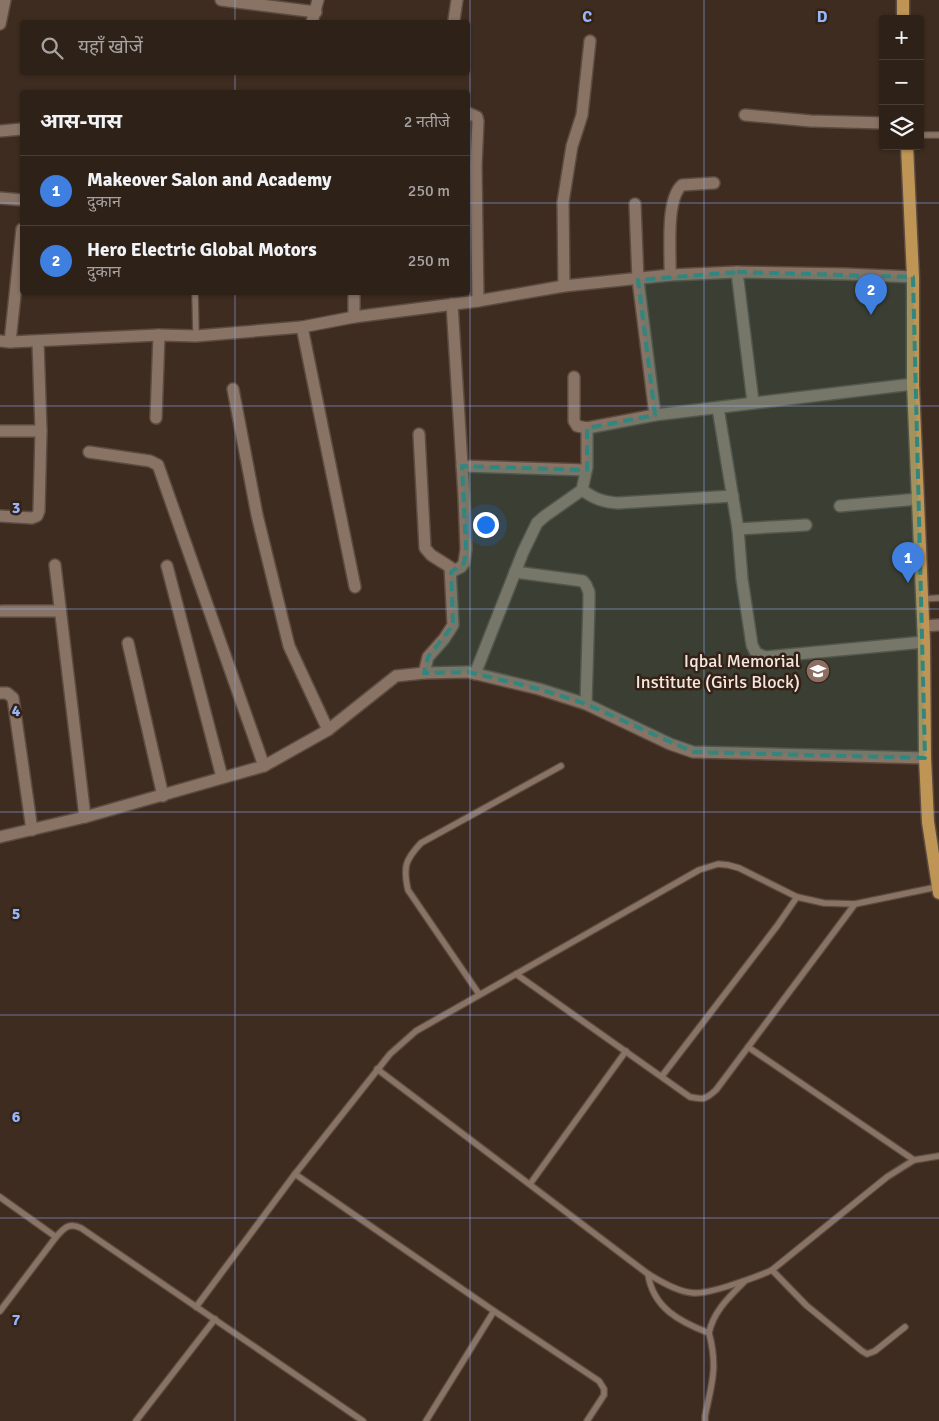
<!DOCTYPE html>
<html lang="hi">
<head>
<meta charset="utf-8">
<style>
	:root { --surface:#2e2118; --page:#362921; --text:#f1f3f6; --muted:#a7a3a2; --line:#493e37; --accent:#b45309 }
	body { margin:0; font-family:Signika,"Noto Sans Devanagari",sans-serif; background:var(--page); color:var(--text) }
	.controls { position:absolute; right:15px; top:15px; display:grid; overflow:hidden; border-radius:5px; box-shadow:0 1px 4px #0004 }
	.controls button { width:45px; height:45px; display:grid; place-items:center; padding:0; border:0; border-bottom:1px solid var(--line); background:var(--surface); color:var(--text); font:25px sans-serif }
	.you { position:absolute; left:485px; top:524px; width:18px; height:18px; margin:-12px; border:4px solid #fff; border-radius:50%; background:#1a73e8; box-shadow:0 0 0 8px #1a73e833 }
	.badge { display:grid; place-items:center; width:32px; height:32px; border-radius:50%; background:var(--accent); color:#fff; font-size:16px; font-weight:700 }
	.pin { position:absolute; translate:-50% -41px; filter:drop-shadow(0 1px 2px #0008) }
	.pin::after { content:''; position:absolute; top:26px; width:18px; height:15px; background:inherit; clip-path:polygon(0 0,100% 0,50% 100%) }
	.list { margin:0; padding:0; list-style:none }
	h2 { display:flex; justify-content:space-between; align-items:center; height:65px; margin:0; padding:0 20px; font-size:21px }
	h2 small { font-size:16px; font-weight:400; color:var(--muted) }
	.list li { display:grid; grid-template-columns:32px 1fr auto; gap:15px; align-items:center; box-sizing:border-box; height:70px; padding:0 20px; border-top:1px solid var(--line) }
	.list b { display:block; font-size:19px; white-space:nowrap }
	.list p { margin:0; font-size:16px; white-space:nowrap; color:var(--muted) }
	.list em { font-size:16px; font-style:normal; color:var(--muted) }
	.icon { flex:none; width:28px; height:28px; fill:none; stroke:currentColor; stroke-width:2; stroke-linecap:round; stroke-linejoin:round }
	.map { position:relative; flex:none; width:939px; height:1421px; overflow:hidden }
	.search { position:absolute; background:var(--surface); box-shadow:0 1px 4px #0004; left:20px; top:20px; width:450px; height:55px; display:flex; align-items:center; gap:12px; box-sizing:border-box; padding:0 18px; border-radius:5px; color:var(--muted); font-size:19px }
	.panel { position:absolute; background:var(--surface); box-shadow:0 1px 4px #0004; left:20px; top:90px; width:450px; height:205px; border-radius:5px }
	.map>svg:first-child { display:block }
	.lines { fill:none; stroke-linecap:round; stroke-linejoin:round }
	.service-casing { stroke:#5b4b40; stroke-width:8 }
	.minor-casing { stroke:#5b4b40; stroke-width:14 }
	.primary-casing { stroke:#5b4b40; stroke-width:15 }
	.service { stroke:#887365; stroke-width:5.5 }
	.minor { stroke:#887365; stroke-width:11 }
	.primary { stroke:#be9555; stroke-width:12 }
	.marked { fill:#31877f; fill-opacity:0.2; stroke:#31877f; stroke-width:4; stroke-dasharray:10 6; stroke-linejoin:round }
	.grid { fill:none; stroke:#95b6fd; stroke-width:1; stroke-opacity:0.55 }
	.labels { text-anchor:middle; stroke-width:5; stroke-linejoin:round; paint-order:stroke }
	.poi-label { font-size:18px; fill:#f4e7df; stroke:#342216; text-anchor:end }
	.grid-label { font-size:16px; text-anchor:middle; font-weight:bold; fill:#95b6fd; stroke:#342216; stroke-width:5; stroke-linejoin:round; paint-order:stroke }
</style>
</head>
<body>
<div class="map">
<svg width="939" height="1421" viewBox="0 0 939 1421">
	<rect width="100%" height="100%" fill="#3e2c20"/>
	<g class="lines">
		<g class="service-casing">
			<g id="service">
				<polyline points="920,135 939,135"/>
				<polyline points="195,292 196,336"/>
				<polyline points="922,599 939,598"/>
				<path d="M516 974 690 1097C704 1100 706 1099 716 1090L855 904"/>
				<path d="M479 994 408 890C403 867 405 860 421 843L561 766"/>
				<polyline points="748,1047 914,1160"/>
				<path d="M377 1069 648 1274C662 1282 678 1292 694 1293 710 1294 757 1277 772 1270L887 1177 914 1160 939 1156"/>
				<polyline points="662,1076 777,926 797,897"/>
				<polyline points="530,1184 626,1051"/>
				<path d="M0 1197 56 1237C64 1228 69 1222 81 1228L363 1421"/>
				<polyline points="772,1270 806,1305 862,1351 867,1354 875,1351 905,1327"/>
				<path d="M648 1274C653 1308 680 1322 709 1333 718 1367 712 1383 705 1416V1421"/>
				<polyline points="196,1307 295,1174"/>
				<polyline points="0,1311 56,1237"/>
				<polyline points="494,1311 599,1381 604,1389 604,1395 587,1421"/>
				<path d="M709 1333C713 1312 729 1297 744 1282"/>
				<polyline points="136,1421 215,1319"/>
				<polyline points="426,1421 494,1311 295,1174 390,1054 416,1031 699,870 718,864 728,865 739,868 797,897 824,903 855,904 937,887"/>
			</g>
		</g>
		<g class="minor-casing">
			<g id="minor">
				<polyline points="221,0 316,12"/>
				<polyline points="454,20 457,0"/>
				<polyline points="312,22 318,0"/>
				<polyline points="0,24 5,0"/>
				<polyline points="468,113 477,117 478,121 476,166 478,301"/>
				<polyline points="745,115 811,121 883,123"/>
				<polyline points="0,131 22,129"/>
				<polyline points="0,198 22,200"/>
				<polyline points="635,204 638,280 655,415"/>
				<polyline points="737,272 753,402"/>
				<path d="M670 275C671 253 665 200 682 185L714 183"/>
				<polyline points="564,286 563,202 572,146 582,115 590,41"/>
				<polyline points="354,292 354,317"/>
				<polyline points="302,327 355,587"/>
				<polyline points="0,341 10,342 159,335 196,336 302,327 354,317 478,301 564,286 670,275 737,272 846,274 913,277"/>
				<polyline points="10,342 22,229"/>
				<polyline points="574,377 574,421 577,426 587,428 655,415 913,384"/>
				<polyline points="233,389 257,515 289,646 328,730"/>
				<polyline points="718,408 738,529 742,579 752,645 756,653 765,657 924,642"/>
				<polyline points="156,418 159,335"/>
				<polyline points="0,431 41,431"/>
				<polyline points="419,434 425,548 431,555 450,567 453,625 444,639 428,657 424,673"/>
				<polyline points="89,452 150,461 158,465 264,766"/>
				<polyline points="462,466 586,470"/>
				<path d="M582 490C595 499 603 502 618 503L733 496"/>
				<polyline points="840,506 918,499"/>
				<polyline points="0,516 32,518 37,516 39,511 41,431 38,341"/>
				<polyline points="738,529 806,525"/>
				<polyline points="55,565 85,817"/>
				<polyline points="167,566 222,777"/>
				<polyline points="451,572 461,567 464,563 466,549 464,497 452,304"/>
				<polyline points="515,572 583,581 586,585 589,592 589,603 586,704"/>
				<polyline points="2,611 60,611"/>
				<polyline points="923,626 939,625"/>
				<polyline points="128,643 163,796"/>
				<polyline points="475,674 523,552 537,523 545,516 582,490 587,467 587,428"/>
				<polyline points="0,693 7,693 13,698 32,830"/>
				<polyline points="0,837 85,817 264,766 328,730 396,676 424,673 468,672 539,689 586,704 670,744 693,752 925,758"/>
			</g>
		</g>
		<g class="primary-casing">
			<g id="primary">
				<polyline points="903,0 903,19"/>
				<polyline points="907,146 913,277 913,384 924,642 925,758 928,822 939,893"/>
			</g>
		</g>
		<use href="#service" class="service"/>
		<use href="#minor" class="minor"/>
		<use href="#primary" class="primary"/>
	</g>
	<path class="marked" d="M737 272 913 277 925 758 693 752 586 704 539 689 468 672 424 673 428 657 453 625 451 572 464 563 466 549 462 466 587 470V428L655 415 638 280Z"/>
	<path class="grid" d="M235 0V22M470 0V1421M704 0V1421M235 72V92M0 203H22M468 203H939M235 292V1421M0 406H939M0 609H939M0 812H939M0 1015H939M0 1218H939"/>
	<defs>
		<g id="school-disc" transform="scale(1.25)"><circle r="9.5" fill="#8d6e63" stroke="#342216"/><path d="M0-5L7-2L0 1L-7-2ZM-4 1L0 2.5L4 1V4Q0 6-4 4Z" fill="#fff"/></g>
	</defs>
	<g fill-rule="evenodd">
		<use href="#school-disc" x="818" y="671"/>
	</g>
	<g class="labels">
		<g class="poi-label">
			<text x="800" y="667">Iqbal Memorial<tspan x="800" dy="21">Institute (Girls Block)</tspan></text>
		</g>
	</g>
	<g class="grid-label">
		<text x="587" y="22">C</text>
		<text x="822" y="22">D</text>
		<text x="16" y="513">3</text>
		<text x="16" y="716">4</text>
		<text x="16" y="919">5</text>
		<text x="16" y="1122">6</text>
		<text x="16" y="1325">7</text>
	</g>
</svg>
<div class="controls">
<button>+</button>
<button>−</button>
<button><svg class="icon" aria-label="layers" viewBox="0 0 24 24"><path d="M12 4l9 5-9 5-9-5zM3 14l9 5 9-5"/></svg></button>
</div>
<div class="you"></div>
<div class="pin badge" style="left:908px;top:583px;background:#3f7fe0">1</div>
<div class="pin badge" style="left:871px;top:315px;background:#3f7fe0">2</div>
<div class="search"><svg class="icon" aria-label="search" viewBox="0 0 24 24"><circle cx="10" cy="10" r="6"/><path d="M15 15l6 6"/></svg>यहाँ खोजें</div>
<section class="panel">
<h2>आस-पास<small>2 नतीजे</small></h2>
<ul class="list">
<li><span class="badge" style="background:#3f7fe0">1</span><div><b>Makeover Salon and Academy</b><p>दुकान</p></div><em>250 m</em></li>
<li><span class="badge" style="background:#3f7fe0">2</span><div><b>Hero Electric Global Motors</b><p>दुकान</p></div><em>250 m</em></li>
</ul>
</section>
</div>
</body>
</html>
